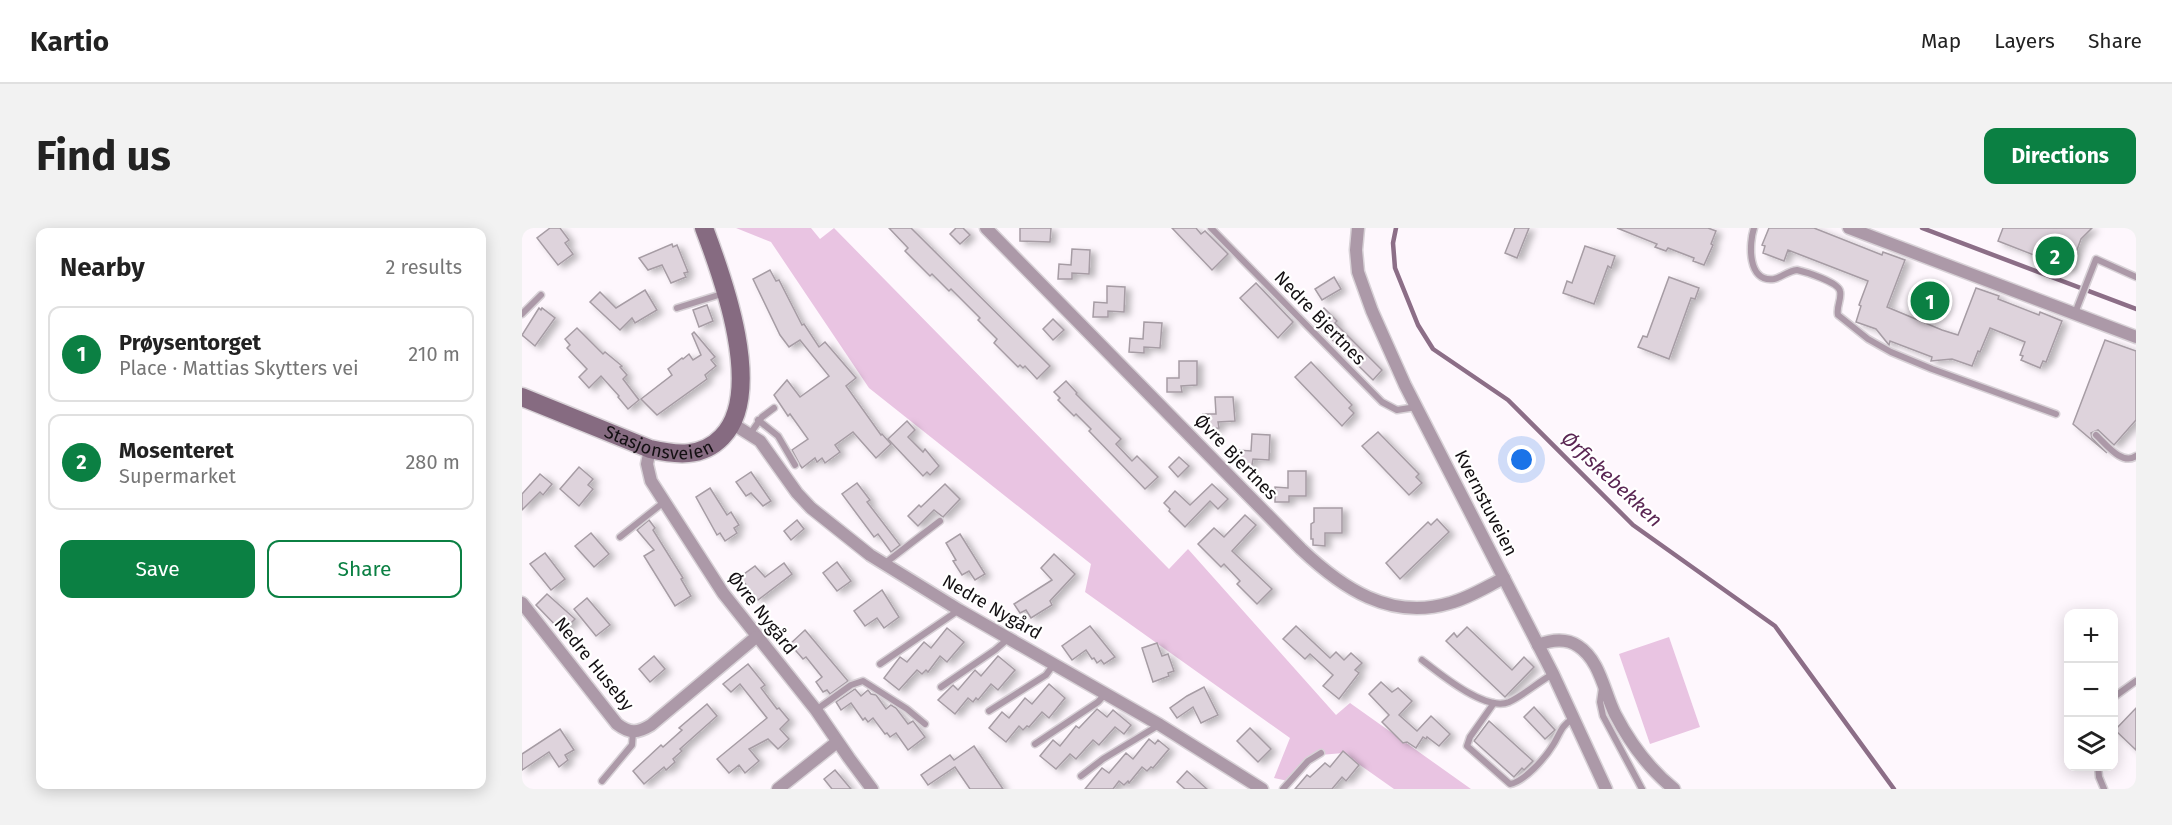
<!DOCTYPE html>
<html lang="en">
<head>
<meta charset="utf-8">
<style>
	:root { --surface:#fff; --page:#f2f2f2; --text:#222; --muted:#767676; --line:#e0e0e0; --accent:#0b8043 }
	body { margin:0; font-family:"Fira Sans",sans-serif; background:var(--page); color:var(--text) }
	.controls { position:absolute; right:18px; bottom:18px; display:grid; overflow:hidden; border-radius:12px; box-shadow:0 3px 15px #0003 }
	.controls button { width:54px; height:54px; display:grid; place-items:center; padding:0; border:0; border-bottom:2px solid var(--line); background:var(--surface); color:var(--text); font:30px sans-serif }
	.you { position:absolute; left:1000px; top:232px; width:21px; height:21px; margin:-15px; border:4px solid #fff; border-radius:50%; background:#1a73e8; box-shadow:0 0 0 9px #1a73e833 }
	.badge { display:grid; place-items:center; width:39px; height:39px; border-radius:50%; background:var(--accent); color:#fff; font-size:20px; font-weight:700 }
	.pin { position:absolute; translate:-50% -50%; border:3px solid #fff; box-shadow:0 2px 6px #0006 }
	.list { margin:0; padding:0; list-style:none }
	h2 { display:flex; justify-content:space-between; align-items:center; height:78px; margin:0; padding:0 24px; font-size:26px }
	h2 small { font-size:20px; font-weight:400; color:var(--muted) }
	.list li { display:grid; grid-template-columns:39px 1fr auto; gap:18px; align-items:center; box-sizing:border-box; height:96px; margin:0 12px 12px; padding:0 12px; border:2px solid var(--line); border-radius:12px }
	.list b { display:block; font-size:22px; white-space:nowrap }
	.list p { margin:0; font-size:20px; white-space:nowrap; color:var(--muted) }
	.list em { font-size:20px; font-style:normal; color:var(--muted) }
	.actions { display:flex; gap:12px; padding:18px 24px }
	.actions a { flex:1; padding:14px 0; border:2px solid var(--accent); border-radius:12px; text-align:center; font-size:21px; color:var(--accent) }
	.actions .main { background:var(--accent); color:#fff }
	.icon { flex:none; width:33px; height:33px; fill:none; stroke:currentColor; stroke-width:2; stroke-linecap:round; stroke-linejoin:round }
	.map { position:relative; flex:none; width:1614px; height:561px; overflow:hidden; border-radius:12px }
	header { display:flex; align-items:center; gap:36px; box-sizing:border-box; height:84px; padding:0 30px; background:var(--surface); border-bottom:2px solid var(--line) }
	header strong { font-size:28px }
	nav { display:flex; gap:33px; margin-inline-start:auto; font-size:21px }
	.intro { display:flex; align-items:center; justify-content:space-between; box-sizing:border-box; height:144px; padding:0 36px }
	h1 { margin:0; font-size:42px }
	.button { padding:15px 27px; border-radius:12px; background:var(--accent); color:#fff; font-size:21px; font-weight:700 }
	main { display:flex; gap:36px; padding:0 36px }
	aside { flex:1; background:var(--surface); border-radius:12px; box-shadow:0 3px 15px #0003 }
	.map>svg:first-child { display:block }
	.green { fill:#e9c4e2 }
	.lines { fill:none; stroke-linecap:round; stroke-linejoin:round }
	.stream { stroke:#8c6e87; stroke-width:4.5 }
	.building { fill:#ded3dc; stroke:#a69ca4; stroke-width:1.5; filter:url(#shadow) }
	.lane-casing { stroke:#d8d2d7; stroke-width:9 }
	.street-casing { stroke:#d8d2d7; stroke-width:15 }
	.secondary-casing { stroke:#d8d2d7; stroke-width:21 }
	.lane { stroke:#ac99a8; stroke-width:6 }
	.street { stroke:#ac99a8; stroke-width:12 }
	.secondary { stroke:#866b81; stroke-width:18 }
	.labels { text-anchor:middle; stroke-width:4.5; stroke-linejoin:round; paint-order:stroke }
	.street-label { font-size:18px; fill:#130f12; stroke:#fff }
	.water-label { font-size:20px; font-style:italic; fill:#5a2653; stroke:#fff }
</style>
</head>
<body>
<header>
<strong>Kartio</strong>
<nav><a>Map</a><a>Layers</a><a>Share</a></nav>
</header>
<div class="intro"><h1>Find us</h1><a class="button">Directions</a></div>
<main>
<aside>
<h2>Nearby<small>2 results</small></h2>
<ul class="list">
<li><span class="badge">1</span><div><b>Prøysentorget</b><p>Place · Mattias Skytters vei</p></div><em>210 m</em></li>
<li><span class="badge">2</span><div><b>Mosenteret</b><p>Supermarket</p></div><em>280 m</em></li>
</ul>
<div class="actions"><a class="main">Save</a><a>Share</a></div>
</aside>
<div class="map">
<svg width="1614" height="561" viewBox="0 0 1614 561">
	<defs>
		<filter id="shadow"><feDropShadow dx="5.5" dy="3" stdDeviation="3" flood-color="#0004"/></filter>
	</defs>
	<rect width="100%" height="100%" fill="#fef7fd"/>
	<g class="green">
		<polygon points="214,0 289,0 298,11 312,0 647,341 666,321 814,487 828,475 949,561 872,561 821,525 787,528 766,553 752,550 768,510 563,364 569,336 347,160 249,14"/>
		<polygon points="1147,409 1178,499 1128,516 1097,426"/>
	</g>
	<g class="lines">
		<g class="stream">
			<polyline points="874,0 871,15 873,40 896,97 911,121 986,172 1111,297 1253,398 1372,561"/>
			<polyline points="1400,0 1614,81"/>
		</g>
	</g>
	<g class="building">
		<polygon points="28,0 38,0 47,12 43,15 51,26 36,37 15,10"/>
		<polygon points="367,0 389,0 528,138 515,151 503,138 501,140 498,137 496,139 472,115 475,111 456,92 458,90 429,61 427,63 410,46 408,48 383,23 386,20"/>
		<polygon points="434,0 441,0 448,7 438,16 428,6"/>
		<polygon points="498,0 529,0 528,14 498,13"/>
		<polygon points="650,0 674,0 679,6 683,3 706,26 690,42"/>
		<polygon points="993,0 1007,0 995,30 983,25"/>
		<polygon points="1095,0 1186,0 1194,3 1189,16 1191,17 1182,37 1171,33 1172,30 1146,20 1144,23 1133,19 1135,16"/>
		<polygon points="1247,0 1292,0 1360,27 1361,24 1383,32 1365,79 1420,102 1436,107 1454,60 1477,68 1476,71 1517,87 1518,84 1540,93 1524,134 1521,133 1518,140 1499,132 1501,128 1498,127 1503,114 1468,100 1458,124 1456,123 1450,138 1430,131 1409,133 1410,129 1368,113 1367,117 1354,101 1334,94 1339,78 1337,77 1346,53 1266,22 1262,33 1241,25 1243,18 1240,17"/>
		<polygon points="1481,0 1570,0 1559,11 1548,41 1476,13"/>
		<polygon points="150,16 151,19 155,17 166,44 162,45 164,49 149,55 140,37 126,42 117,30"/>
		<polygon points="1063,18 1093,28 1089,40 1086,38 1072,76 1041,65 1045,53 1050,55"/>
		<polygon points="550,21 568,22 567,46 550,45 550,51 536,51 537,36 549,37"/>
		<polygon points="248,42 254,53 257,52 280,97 282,96 297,119 303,114 334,150 324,158 359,207 360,206 369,216 354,230 331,204 313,217 318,224 303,235 300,230 295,234 293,230 280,240 278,237 270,222 286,211 268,186 266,188 252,167 265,152 278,169 307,148 278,112 267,119 258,107 231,51"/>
		<polygon points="812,49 819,61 800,72 793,61"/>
		<polygon points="1147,49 1177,60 1173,71 1169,70 1147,131 1116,119 1121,108 1125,109"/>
		<polygon points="734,55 771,94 756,110 718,70"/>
		<polygon points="585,58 603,59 602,84 586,83 586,89 571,89 572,74 585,75"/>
		<polygon points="123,62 135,82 113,95 110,90 98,102 68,74 78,64 94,80"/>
		<polygon points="185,77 191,93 177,99 171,82"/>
		<polygon points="17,80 19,82 20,80 33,90 13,118 0,107"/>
		<polygon points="802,80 815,93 813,95 860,142 851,152 790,92"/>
		<polygon points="531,91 542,102 531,112 521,101"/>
		<polygon points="622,94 640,95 638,120 622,119 622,125 607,124 608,110 621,111"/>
		<polygon points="55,100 81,126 83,124 100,138 98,139 105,147 101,151 117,172 106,181 96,169 97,168 79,148 67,160 57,149 65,141 45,120 48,117 43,111"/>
		<polygon points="172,104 193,129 189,132 194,138 183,147 185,151 135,187 119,171 150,147 146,141 160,130 161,131 167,126 171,132 179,127 170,106"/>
		<polygon points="1583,112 1614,123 1614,192 1592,217 1576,202 1569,205 1570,210 1585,225 1551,196"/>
		<polygon points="657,133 675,133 675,157 659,158 660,164 645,164 645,150 657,150"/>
		<polygon points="789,134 830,177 827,180 832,185 820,198 773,149"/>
		<polygon points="544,153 555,165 554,166 599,211 594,216 610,233 615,228 636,249 623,261 567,203 569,201 554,186 552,188 536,172 538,170 532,164"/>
		<polygon points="693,169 711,169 713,193 696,194 697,200 682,201 681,186 694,186"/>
		<polygon points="385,193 393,202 386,209 401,224 403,221 417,238 408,247 405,244 401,248 366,211"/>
		<polygon points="856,204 897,246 894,249 900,255 887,267 840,218"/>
		<polygon points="730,206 748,207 747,232 731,231 730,237 715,236 716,222 729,223"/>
		<polygon points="657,229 667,238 656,249 647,239"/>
		<polygon points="57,239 71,251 66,257 71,261 57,278 38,261"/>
		<polygon points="766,243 784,243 784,268 767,268 767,274 753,274 753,259 766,260"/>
		<polygon points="229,244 249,273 241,278 229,265 224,268 214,254"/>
		<polygon points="18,246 30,256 21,267 18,264 0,282 0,266"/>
		<polygon points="335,255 348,272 345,274 378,317 369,324 356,306 352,309 320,266"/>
		<polygon points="423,256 438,271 421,289 412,282 396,298 386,288 397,277 399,279"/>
		<polygon points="690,256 706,271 696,281 688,273 663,299 647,283 648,281 642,275 653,263 668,277"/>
		<polygon points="188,260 205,287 209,284 217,297 212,300 215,305 203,313 198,305 195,307 174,269"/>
		<polygon points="792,280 820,280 820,305 803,305 803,318 791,317 791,311 789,311 789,296 792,294"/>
		<polygon points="723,287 734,297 710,323 750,361 735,376 715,356 718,353 702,336 699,339 676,316 692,300 702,309"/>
		<polygon points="915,291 927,304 878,351 864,335 906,294 909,297"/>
		<polygon points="127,292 133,300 131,302 161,350 159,351 169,368 153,378 122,328 132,322 115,302"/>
		<polygon points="275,292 282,301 269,312 262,303"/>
		<polygon points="69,305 87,326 72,339 53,318"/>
		<polygon points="438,306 463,346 453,352 447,343 440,347 431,333 434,332 424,315"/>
		<polygon points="23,325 43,351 29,362 8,336"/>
		<polygon points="532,326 553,346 528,373 530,377 509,390 504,382 498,385 492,376 530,352 519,340"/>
		<polygon points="315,334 329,353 315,363 301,345"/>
		<polygon points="262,335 270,346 236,372 218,349 233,338 243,349"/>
		<polygon points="360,362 377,389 362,400 355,390 343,398 332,383"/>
		<polygon points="25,366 53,391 40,404 14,377"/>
		<polygon points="65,370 88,397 74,408 52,381"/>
		<polygon points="568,398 593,429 582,436 579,432 575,435 572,430 570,431 564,422 550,432 540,418"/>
		<polygon points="774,398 808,430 814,424 822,432 829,425 840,435 833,442 837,445 817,471 801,458 811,447 788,426 783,431 761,411"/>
		<polygon points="945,399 990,442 1002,429 1012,439 983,469 924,413 932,405 935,409"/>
		<polygon points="425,400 442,414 425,434 418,428 406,444 404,442 400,446 395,442 377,462 362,450 378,429 385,434 402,414 409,420"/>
		<polygon points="283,402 326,453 308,466 305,462 301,464 294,454 300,449 284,429 281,431 268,416"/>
		<polygon points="635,415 640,428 646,426 652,443 646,445 647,448 631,454 620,420"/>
		<polygon points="132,428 143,441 128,454 117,441"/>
		<polygon points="476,428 493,442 476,462 469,456 456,472 454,470 451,474 446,470 433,486 416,472 431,457 436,462 453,442 459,448"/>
		<polygon points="226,436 243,457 239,460 255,481 257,480 267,492 258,501 267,511 256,521 246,511 227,521 237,533 223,545 217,537 207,545 195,531 245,490 218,456 209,464 201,456"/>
		<polygon points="859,454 870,464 876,460 890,473 877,487 895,503 909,488 928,506 917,518 905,509 904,511 901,509 894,520 885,514 881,515 860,494 867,487 847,466"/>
		<polygon points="527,456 543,470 527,490 520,484 507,499 505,498 501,502 497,498 484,514 467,500 480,484 487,490 503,470 510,476"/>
		<polygon points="682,459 696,487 679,495 671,479 655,490 648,480 665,468"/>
		<polygon points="333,461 339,468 346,462 349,466 354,467 364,481 369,477 374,480 386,496 391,493 403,509 386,522 374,505 368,509 365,505 363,506 351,490 346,494 343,490 341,492 329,475 319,482 314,474"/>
		<polygon points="185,476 195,488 158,521 160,523 151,531 153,534 144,542 142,539 122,556 111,543 139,517 141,519 160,502 157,500"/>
		<polygon points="1012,479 1033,502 1023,511 1002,489"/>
		<polygon points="1614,480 1614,522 1593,502"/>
		<polygon points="575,481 585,489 591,482 609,497 602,506 593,499 577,517 571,512 554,531 548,526 534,541 518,528 531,512 538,518 554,498 557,500"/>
		<polygon points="967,493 1011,533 1002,542 1000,540 992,549 952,513"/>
		<polygon points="728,500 749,521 736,534 715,513"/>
		<polygon points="38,501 52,522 43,527 46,532 37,539 27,524 0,542 0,526"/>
		<polygon points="627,511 633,516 636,512 647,521 631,540 629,539 625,543 620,539 607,555 606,553 602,557 597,553 591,561 563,561 580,540 587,545 604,525 611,531"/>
		<polygon points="452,518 481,561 448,561 433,539 406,557 399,547 428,527 432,532"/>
		<polygon points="821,523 837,537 824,553 820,549 810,561 773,561 785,547 788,549 803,535 808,539"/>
		<polygon points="313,542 329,561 310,561 302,551"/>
		<polygon points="665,543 676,553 685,561 663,561 655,554"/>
	</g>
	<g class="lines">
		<g class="lane-casing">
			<g id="lane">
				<polyline points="689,0 860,174 875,182 894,179"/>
				<path d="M1232 0C1227 15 1225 55 1252 51 1260 49 1266 43 1275 42 1284 44 1316 54 1318 63 1320 71 1314 79 1316 87L1346 111 1369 124 1410 141 1534 186"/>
				<polyline points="155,80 203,65"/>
				<polyline points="1553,85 1574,31 1614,49"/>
				<polyline points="0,86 19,67"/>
				<polyline points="236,192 256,208 273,237"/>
				<polyline points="228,206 240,189 252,180"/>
				<path d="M1574 207C1584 216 1600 238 1614 228"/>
				<polyline points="98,309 142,274"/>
				<polyline points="362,336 418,293"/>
				<path d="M900 432C918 446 964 484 987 474 1002 467 1016 454 1031 446"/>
				<polyline points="358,436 437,382"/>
				<polyline points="419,459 473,422 487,410"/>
				<polyline points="1080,460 1078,474 1081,488 1120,561"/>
				<polyline points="1592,469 1614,453"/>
				<path d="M972 475 948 509 945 518 988 556C1002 554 1024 529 1031 517 1038 506 1039 497 1051 491"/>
				<polyline points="294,482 329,457 341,453 385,481 403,496"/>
				<polyline points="467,483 524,447 532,436"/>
				<polyline points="513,516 576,474 584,465"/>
				<polyline points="1576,538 1577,549 1582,561"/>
				<polyline points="559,548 581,531 637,497"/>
				<polyline points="80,553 110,517 111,504"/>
				<polyline points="761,561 786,533 799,525"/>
			</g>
		</g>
		<g class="street-casing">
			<g id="street">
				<path d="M464 0 779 321C820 360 868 393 928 375 947 370 964 359 982 350"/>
				<polyline points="836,0 834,22 836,44 850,83 883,157 1031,446 1084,561"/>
				<polyline points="1327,0 1614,109"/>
				<polyline points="211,196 238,213 275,265 289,280 348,327 437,382 638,497 740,561"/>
				<polyline points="128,221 125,236 129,253 201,365 294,482 327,530 350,561"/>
				<path d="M0 375 95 496C108 506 116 505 129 497L234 409"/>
				<path d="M1016 417C1029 412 1044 410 1056 418 1078 432 1082 464 1093 486 1108 515 1126 540 1152 561"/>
				<polyline points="256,561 315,514"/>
			</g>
		</g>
		<g class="secondary-casing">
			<g id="secondary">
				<path id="s1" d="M0 169 128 221C154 227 180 230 200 209 243 165 201 50 182 0"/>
			</g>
		</g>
		<use href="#lane" class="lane"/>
		<use href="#street" class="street"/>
		<use href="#secondary" class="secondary"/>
	</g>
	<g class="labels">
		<g class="street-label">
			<text transform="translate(798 90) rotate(46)" y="6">Nedre Bjertnes</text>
			<text dy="6" stroke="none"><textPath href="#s1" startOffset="146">Stasjonsveien</textPath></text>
			<text transform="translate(714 229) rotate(46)" y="6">Øvre Bjertnes</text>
			<text transform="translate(964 275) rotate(63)" y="6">Kvernstuveien</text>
			<text transform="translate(470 379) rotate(30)" y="6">Nedre Nygård</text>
			<text transform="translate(240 385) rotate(52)" y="6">Øvre Nygård</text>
			<text transform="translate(72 436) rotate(51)" y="6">Nedre Huseby</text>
		</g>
		<g class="water-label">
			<text transform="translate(1090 251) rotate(43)" y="7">Ørfiskebekken</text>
		</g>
	</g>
</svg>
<div class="controls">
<button>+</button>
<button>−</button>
<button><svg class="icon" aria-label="layers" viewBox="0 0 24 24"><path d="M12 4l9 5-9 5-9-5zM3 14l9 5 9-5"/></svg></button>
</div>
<div class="you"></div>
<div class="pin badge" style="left:1408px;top:73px">1</div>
<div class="pin badge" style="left:1533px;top:28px">2</div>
</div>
</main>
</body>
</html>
